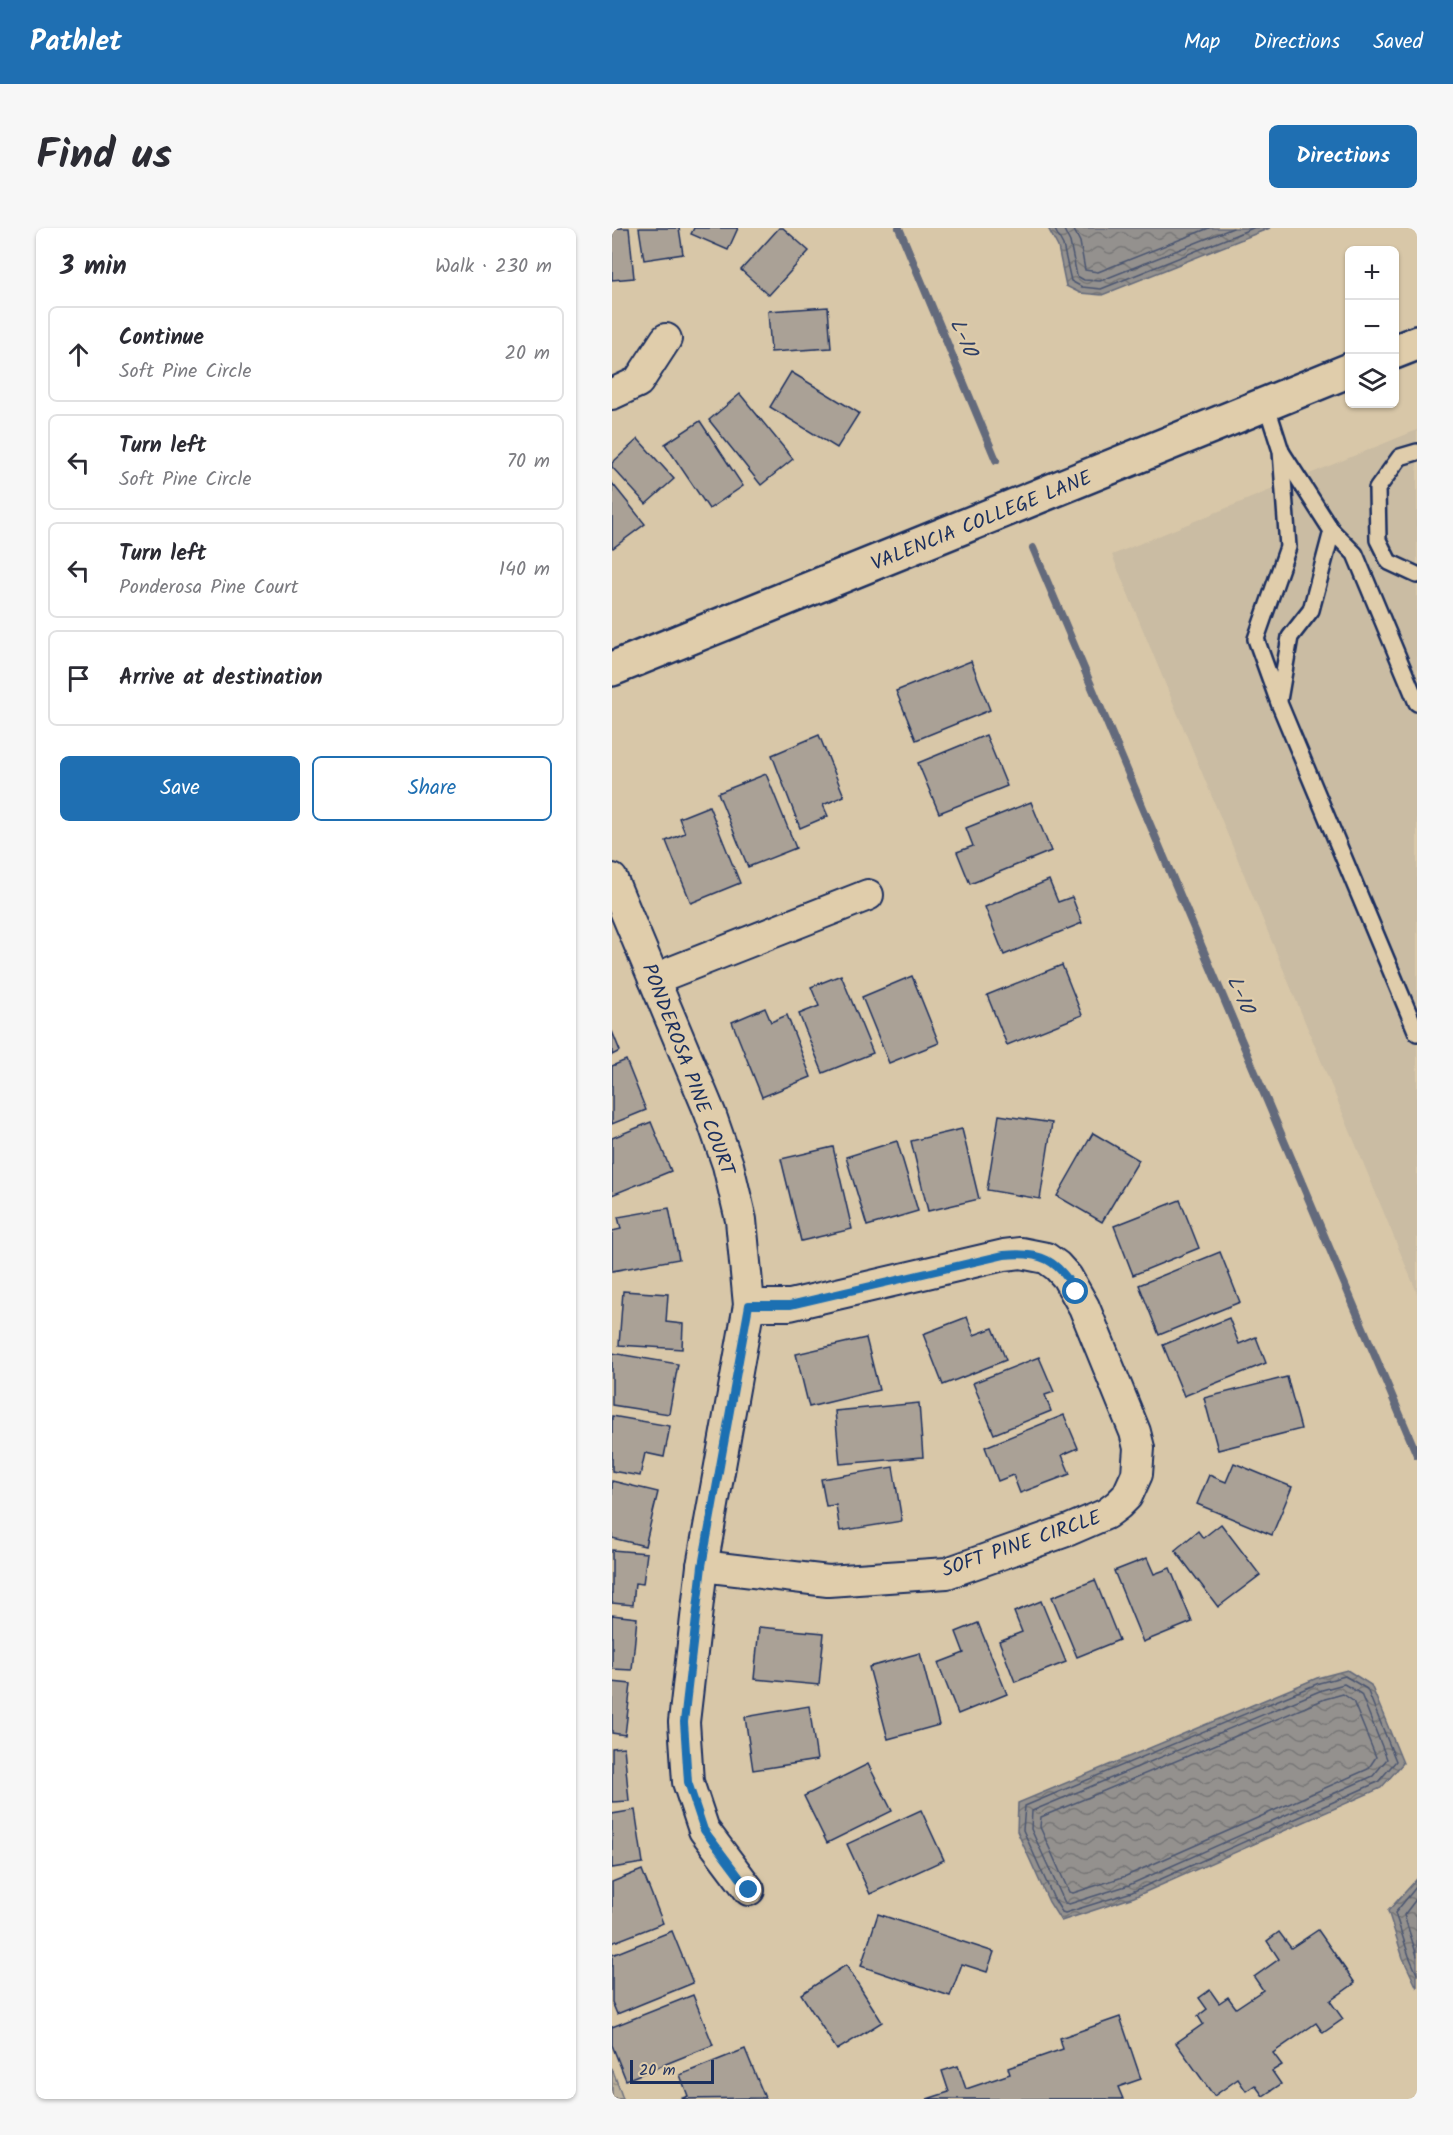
<!DOCTYPE html>
<html lang="en">
<head>
<meta charset="utf-8">
<style>
	:root { --surface:#fff; --page:#f7f7f7; --text:#2b2b33; --muted:#7c7c81; --line:#e1e1e2; --accent:#1f6fb2 }
	body { margin:0; font-family:Kalam,sans-serif; background:var(--page); color:var(--text) }
	.controls { position:absolute; right:18px; top:18px; display:grid; overflow:hidden; border-radius:9px; box-shadow:0 2px 4px #0004 }
	.controls button { width:54px; height:54px; display:grid; place-items:center; padding:0; border:0; border-bottom:2px solid var(--line); background:var(--surface); color:var(--text); font:30px sans-serif }
	.scale { position:absolute; left:18px; bottom:15px; width:84px; box-sizing:border-box; padding-left:6px; border:3px solid #1b2f5e; border-top:0; font-size:16px; line-height:21px; white-space:nowrap; color:#1b2f5e; -webkit-text-stroke:4px #e0cdab; paint-order:stroke }
	.stop { position:absolute; width:18px; height:18px; margin:-14px; border:4px solid #1f6fb2; border-radius:50%; background:#fff }
	.stop.end { background:#1f6fb2; border-color:#fff; box-shadow:0 2px 6px #0008 }
	.list { margin:0; padding:0; list-style:none }
	h2 { display:flex; justify-content:space-between; align-items:center; height:78px; margin:0; padding:0 24px; font-size:26px }
	h2 small { font-size:20px; font-weight:400; color:var(--muted) }
	.list li { display:grid; grid-template-columns:39px 1fr auto; gap:18px; align-items:center; box-sizing:border-box; height:96px; margin:0 12px 12px; padding:0 12px; border:2px solid var(--line); border-radius:9px }
	.list b { display:block; font-size:22px; white-space:nowrap }
	.list p { margin:0; font-size:20px; white-space:nowrap; color:var(--muted) }
	.list em { font-size:20px; font-style:normal; color:var(--muted) }
	.actions { display:flex; gap:12px; padding:18px 24px }
	.actions a { flex:1; padding:14px 0; border:2px solid var(--accent); border-radius:9px; text-align:center; font-size:21px; color:var(--accent) }
	.actions .main { background:var(--accent); color:#fff }
	.icon { flex:none; width:33px; height:33px; fill:none; stroke:currentColor; stroke-width:2; stroke-linecap:round; stroke-linejoin:round }
	.map { position:relative; flex:none; width:805px; height:1871px; overflow:hidden; border-radius:9px }
	header { display:flex; align-items:center; gap:36px; box-sizing:border-box; height:84px; padding:0 30px; background:var(--accent); color:#fff }
	header strong { font-size:28px }
	nav { display:flex; gap:33px; margin-inline-start:auto; font-size:21px }
	.intro { display:flex; align-items:center; justify-content:space-between; box-sizing:border-box; height:144px; padding:0 36px }
	h1 { margin:0; font-size:42px }
	.button { padding:15px 27px; border-radius:9px; background:var(--accent); color:#fff; font-size:21px; font-weight:700 }
	main { display:flex; gap:36px; padding:0 36px }
	aside { flex:1; background:var(--surface); border-radius:9px; box-shadow:0 2px 4px #0004 }
	.map>svg:first-child { display:block }
	.built { fill:#cabca3 }
	.wetland { fill:url(#wetland-marsh); stroke:#6c707e; stroke-width:1.5 }
	.water { fill:url(#water-waves); stroke:#646a7b; stroke-width:1.5 }
	.lines { fill:none; stroke-linecap:round; stroke-linejoin:round }
	.shore { stroke:#4b5671; stroke-width:1.5 }
	.stream { stroke:#646a7b; stroke-width:8 }
	.building { fill:#aaa196; stroke:#1b2f5e; stroke-width:1.5 }
	.lane-casing { stroke:#1b2f5e; stroke-width:20 }
	.street-casing { stroke:#1b2f5e; stroke-width:34 }
	.secondary-casing { stroke:#1b2f5e; stroke-width:38 }
	.lane { stroke:#e0cdab; stroke-width:15 }
	.street { stroke:#e0cdab; stroke-width:30 }
	.secondary { stroke:#e0cdab; stroke-width:33 }
	.route { stroke:#1f6fb2; stroke-width:8 }
	.labels { text-anchor:middle; stroke-width:4.5; stroke-linejoin:round; paint-order:stroke }
	.street-label { font-size:20px; fill:#1b2f5e; stroke:#e0cdab }
	.water-label { font-size:21px; font-style:italic; fill:#2d3e65; stroke:#e0cdab }
</style>
</head>
<body>
<header>
<strong>Pathlet</strong>
<nav><a>Map</a><a>Directions</a><a>Saved</a></nav>
</header>
<div class="intro"><h1>Find us</h1><a class="button">Directions</a></div>
<main>
<aside>
<h2>3 min<small>Walk · 230 m</small></h2>
<ul class="list">
<li><svg class="icon" aria-label="ahead" viewBox="0 0 24 24"><path d="M12 20V5M6 11l6-6 6 6"/></svg><div><b>Continue</b><p>Soft Pine Circle</p></div><em>20 m</em></li>
<li><svg class="icon" aria-label="left" viewBox="0 0 24 24"><path d="M17 20v-9H6M10 6l-5 5 5 5"/></svg><div><b>Turn left</b><p>Soft Pine Circle</p></div><em>70 m</em></li>
<li><svg class="icon" aria-label="left" viewBox="0 0 24 24"><path d="M17 20v-9H6M10 6l-5 5 5 5"/></svg><div><b>Turn left</b><p>Ponderosa Pine Court</p></div><em>140 m</em></li>
<li><svg class="icon" aria-label="arrive" viewBox="0 0 24 24"><path d="M6 21V4h12l-3 4 3 4H6"/></svg><div><b>Arrive at destination</b></div></li>
</ul>
<div class="actions"><a class="main">Save</a><a>Share</a></div>
</aside>
<div class="map">
<svg width="805" height="1871" viewBox="0 0 805 1871">
	<defs>
		<pattern id="wetland-marsh" width="20" height="14" patternUnits="userSpaceOnUse" patternTransform="scale(1.5)"><rect width="20" height="14" fill="#bcb19d"/><path d="M1 5h8M5 5V1M11 12h8M15 12V8" fill="none" stroke="#989083"/></pattern>
		<pattern id="water-waves" width="16" height="10" patternUnits="userSpaceOnUse" patternTransform="scale(1.5)"><rect width="16" height="10" fill="#94918e"/><path d="M0 5q4-4 8 0t8 0" fill="none" stroke="#787777"/></pattern>
	</defs>
	<rect width="100%" height="100%" fill="#d8c7a8"/>
	<filter id="ink" filterUnits="userSpaceOnUse"><feTurbulence type="fractalNoise" baseFrequency=".0167" numOctaves="2"/><feDisplacementMap in="SourceGraphic" scale="12" xChannelSelector="R" yChannelSelector="G"/><feConvolveMatrix kernelMatrix="1 2 1 2 8 2 1 2 1" color-interpolation-filters="sRGB"/></filter>
	<g filter="url(#ink)">
		<polygon class="built" points="805,202 805,1065 500,327"/>
		<polygon class="wetland" points="0,1840 11,1871 0,1871"/>
		<g class="water">
			<polygon points="436,0 658,0 490,67 468,65 454,58 446,19"/>
			<polygon points="735,1442 759,1457 791,1535 769,1560 522,1669 449,1693 437,1674 405,1603 406,1575 705,1450"/>
			<polygon points="805,1651 805,1760 791,1730 776,1683"/>
		</g>
		<g class="lines">
			<g class="shore">
				<polyline points="442,0 451,17 459,53 470,59 489,61 641,0"/>
				<polyline points="451,0 458,14 465,48 472,52 488,53 621,0"/>
				<polyline points="461,0 468,14 473,42 486,44 597,0"/>
				<polygon points="733,1448 755,1461 784,1533 766,1554 520,1664 453,1685 450,1684 442,1671 411,1602 413,1578 707,1455"/>
				<polygon points="732,1456 749,1466 775,1531 761,1548 517,1657 457,1676 453,1675 419,1601 420,1583 710,1462"/>
				<polygon points="731,1466 741,1473 764,1529 756,1541 514,1648 461,1665 457,1664 428,1599 429,1589 713,1471"/>
				<polyline points="805,1658 783,1685 797,1728 805,1746"/>
				<polyline points="805,1670 792,1687 805,1728"/>
			</g>
			<g class="stream">
				<polyline points="287,0 384,232"/>
				<polyline points="421,320 805,1227"/>
			</g>
		</g>
		<g class="building">
			<polygon points="0,0 17,0 22,50 0,52"/>
			<polygon points="27,0 67,0 71,26 32,32"/>
			<polygon points="82,0 126,0 116,22 79,6"/>
			<polygon points="167,0 171,0 197,23 157,67 129,42"/>
			<polygon points="216,79 219,120 159,124 156,83"/>
			<polygon points="179,144 247,185 225,220 158,179"/>
			<polygon points="128,166 181,231 149,257 97,192"/>
			<polygon points="88,193 131,258 97,281 53,216"/>
			<polygon points="26,211 62,251 34,276 0,239 0,235"/>
			<polygon points="0,255 33,296 1,320 0,319"/>
			<polygon points="359,433 378,482 304,512 284,463"/>
			<polygon points="207,507 232,568 211,577 216,588 188,600 160,527"/>
			<polygon points="374,507 395,558 327,585 306,535"/>
			<polygon points="154,546 184,620 136,639 106,565"/>
			<polygon points="419,574 439,623 358,656 345,624 361,618 354,600"/>
			<polygon points="97,578 128,655 79,675 54,613 73,605 67,590"/>
			<polygon points="437,652 446,674 460,669 470,695 392,727 373,679"/>
			<polygon points="450,737 470,787 395,817 375,767"/>
			<polygon points="229,747 261,825 211,845 187,786 207,778 199,759"/>
			<polygon points="300,748 327,815 277,835 250,769"/>
			<polygon points="153,780 159,794 175,787 199,849 150,869 120,794"/>
			<polygon points="0,803 8,823 0,827"/>
			<polygon points="14,832 34,882 0,896 0,838"/>
			<polygon points="387,887 440,895 428,971 375,962"/>
			<polygon points="39,894 59,943 0,967 0,910"/>
			<polygon points="350,901 367,971 316,983 299,913"/>
			<polygon points="481,905 527,932 490,994 445,968"/>
			<polygon points="285,913 306,983 255,998 234,929"/>
			<polygon points="221,919 240,1001 189,1013 169,931"/>
			<polygon points="568,972 587,1020 521,1047 502,998"/>
			<polygon points="57,980 67,1031 0,1043 0,1003 9,1001 6,989"/>
			<polygon points="608,1024 628,1074 547,1107 527,1057"/>
			<polygon points="11,1063 56,1066 54,1094 71,1096 70,1121 7,1117"/>
			<polygon points="355,1089 362,1107 381,1100 394,1132 331,1157 311,1106"/>
			<polygon points="617,1090 627,1116 644,1109 654,1135 572,1168 551,1117"/>
			<polygon points="254,1110 267,1162 197,1179 184,1126"/>
			<polygon points="0,1125 66,1136 57,1186 0,1177"/>
			<polygon points="427,1129 442,1164 433,1167 439,1183 382,1206 361,1155"/>
			<polygon points="675,1149 689,1201 606,1222 592,1170"/>
			<polygon points="307,1175 311,1229 228,1236 223,1183"/>
			<polygon points="452,1187 466,1220 450,1227 458,1246 408,1265 401,1247 386,1253 373,1219"/>
			<polygon points="0,1188 58,1198 52,1229 33,1225 28,1248 0,1243"/>
			<polygon points="622,1235 680,1259 660,1307 585,1276 597,1247 614,1254"/>
			<polygon points="281,1239 290,1293 228,1303 224,1277 214,1278 209,1251"/>
			<polygon points="0,1253 46,1264 33,1318 0,1310"/>
			<polygon points="609,1296 648,1347 606,1379 563,1322 586,1303 591,1310"/>
			<polygon points="0,1322 35,1325 31,1356 23,1355 21,1377 0,1375"/>
			<polygon points="535,1330 542,1346 558,1340 580,1394 531,1414 502,1343"/>
			<polygon points="483,1352 507,1412 465,1429 440,1369"/>
			<polygon points="429,1373 454,1434 403,1454 387,1413 410,1404 402,1384"/>
			<polygon points="0,1387 25,1390 20,1442 0,1441"/>
			<polygon points="366,1395 395,1466 346,1486 326,1435 352,1425 344,1404"/>
			<polygon points="147,1399 212,1405 207,1457 142,1451"/>
			<polygon points="308,1425 327,1497 276,1511 257,1439"/>
			<polygon points="0,1454 19,1456 13,1507 0,1505"/>
			<polygon points="197,1478 205,1532 141,1542 133,1489"/>
			<polygon points="12,1519 17,1573 0,1574 0,1520"/>
			<polygon points="256,1536 280,1583 215,1615 192,1568"/>
			<polygon points="23,1582 31,1635 0,1640 0,1586"/>
			<polygon points="309,1582 332,1632 258,1666 235,1616"/>
			<polygon points="30,1642 51,1695 0,1715 0,1654"/>
			<polygon points="266,1686 382,1724 375,1744 350,1736 338,1768 249,1738"/>
			<polygon points="706,1702 743,1755 718,1773 731,1791 711,1805 704,1795 661,1825 670,1837 660,1843 669,1856 651,1868 643,1857 634,1863 626,1851 602,1868 564,1815 591,1796 586,1788 595,1781 587,1770 598,1762 607,1775 616,1769 624,1780 651,1762 642,1749 667,1731 655,1713 667,1704 679,1720"/>
			<polygon points="60,1703 81,1755 5,1786 0,1774 0,1727"/>
			<polygon points="234,1737 270,1794 225,1822 189,1766"/>
			<polygon points="81,1767 101,1817 14,1852 0,1817 0,1799"/>
			<polygon points="508,1789 529,1851 506,1859 511,1871 315,1871 337,1864 330,1843 346,1838 354,1861 398,1846 396,1840 451,1821 448,1810"/>
			<polygon points="133,1821 153,1870 68,1871 76,1868 68,1847"/>
		</g>
		<g class="lines">
			<g class="lane-casing">
				<g id="lane">
					<polyline points="654,176 669,223 676,319 644,411 667,475 805,805"/>
					<polyline points="805,224 788,229 765,261 766,312 777,334 805,347"/>
					<polyline points="670,225 720,303 743,326 805,475"/>
					<polyline points="667,472 678,409 699,382 720,303"/>
				</g>
			</g>
			<g class="street-casing">
				<g id="street">
					<polyline points="0,166 26,154 54,111"/>
					<polyline points="0,651 98,885 116,937 129,992 137,1077 90,1338 72,1494 76,1554 92,1602 137,1662"/>
					<polyline points="42,751 256,667"/>
					<polyline points="90,1338 216,1353 335,1345 457,1302 494,1286 506,1277 515,1268 525,1246 527,1220 523,1204 472,1079 455,1049 445,1038 434,1030 409,1025 392,1027 178,1077 137,1077"/>
				</g>
			</g>
			<g class="secondary-casing">
				<g id="secondary">
					<polyline points="782,124 805,115"/>
					<polyline points="0,441 738,142"/>
				</g>
			</g>
			<use href="#lane" class="lane"/>
			<use href="#street" class="street"/>
			<use href="#secondary" class="secondary"/>
		</g>
	</g>
	<g class="lines" filter="url(#ink)">
		<path class="route" d="M137 1662 92 1602 76 1554 72 1494 90 1338 137 1077H178L392 1027C429 1023 446 1032 464 1064"/>
	</g>
	<g class="labels">
		<g class="street-label">
			<text transform="translate(369 292) rotate(-22)" y="7">VALENCIA COLLEGE LANE</text>
			<text transform="translate(77 841) rotate(69)" y="7">PONDEROSA PINE COURT</text>
			<text transform="translate(409 1315) rotate(-19)" y="7">SOFT PINE CIRCLE</text>
		</g>
		<g class="water-label">
			<text transform="translate(352 109) rotate(67)" y="7">L-10</text>
			<text transform="translate(629 766) rotate(67)" y="7">L-10</text>
		</g>
	</g>
</svg>
<div class="controls">
<button>+</button>
<button>−</button>
<button><svg class="icon" aria-label="layers" viewBox="0 0 24 24"><path d="M12 4l9 5-9 5-9-5zM3 14l9 5 9-5"/></svg></button>
</div>
<div class="scale">20 m</div>
<div class="stop" style="left:464px;top:1064px"></div>
<div class="stop end" style="left:137px;top:1662px"></div>
</div>
</main>
</body>
</html>
